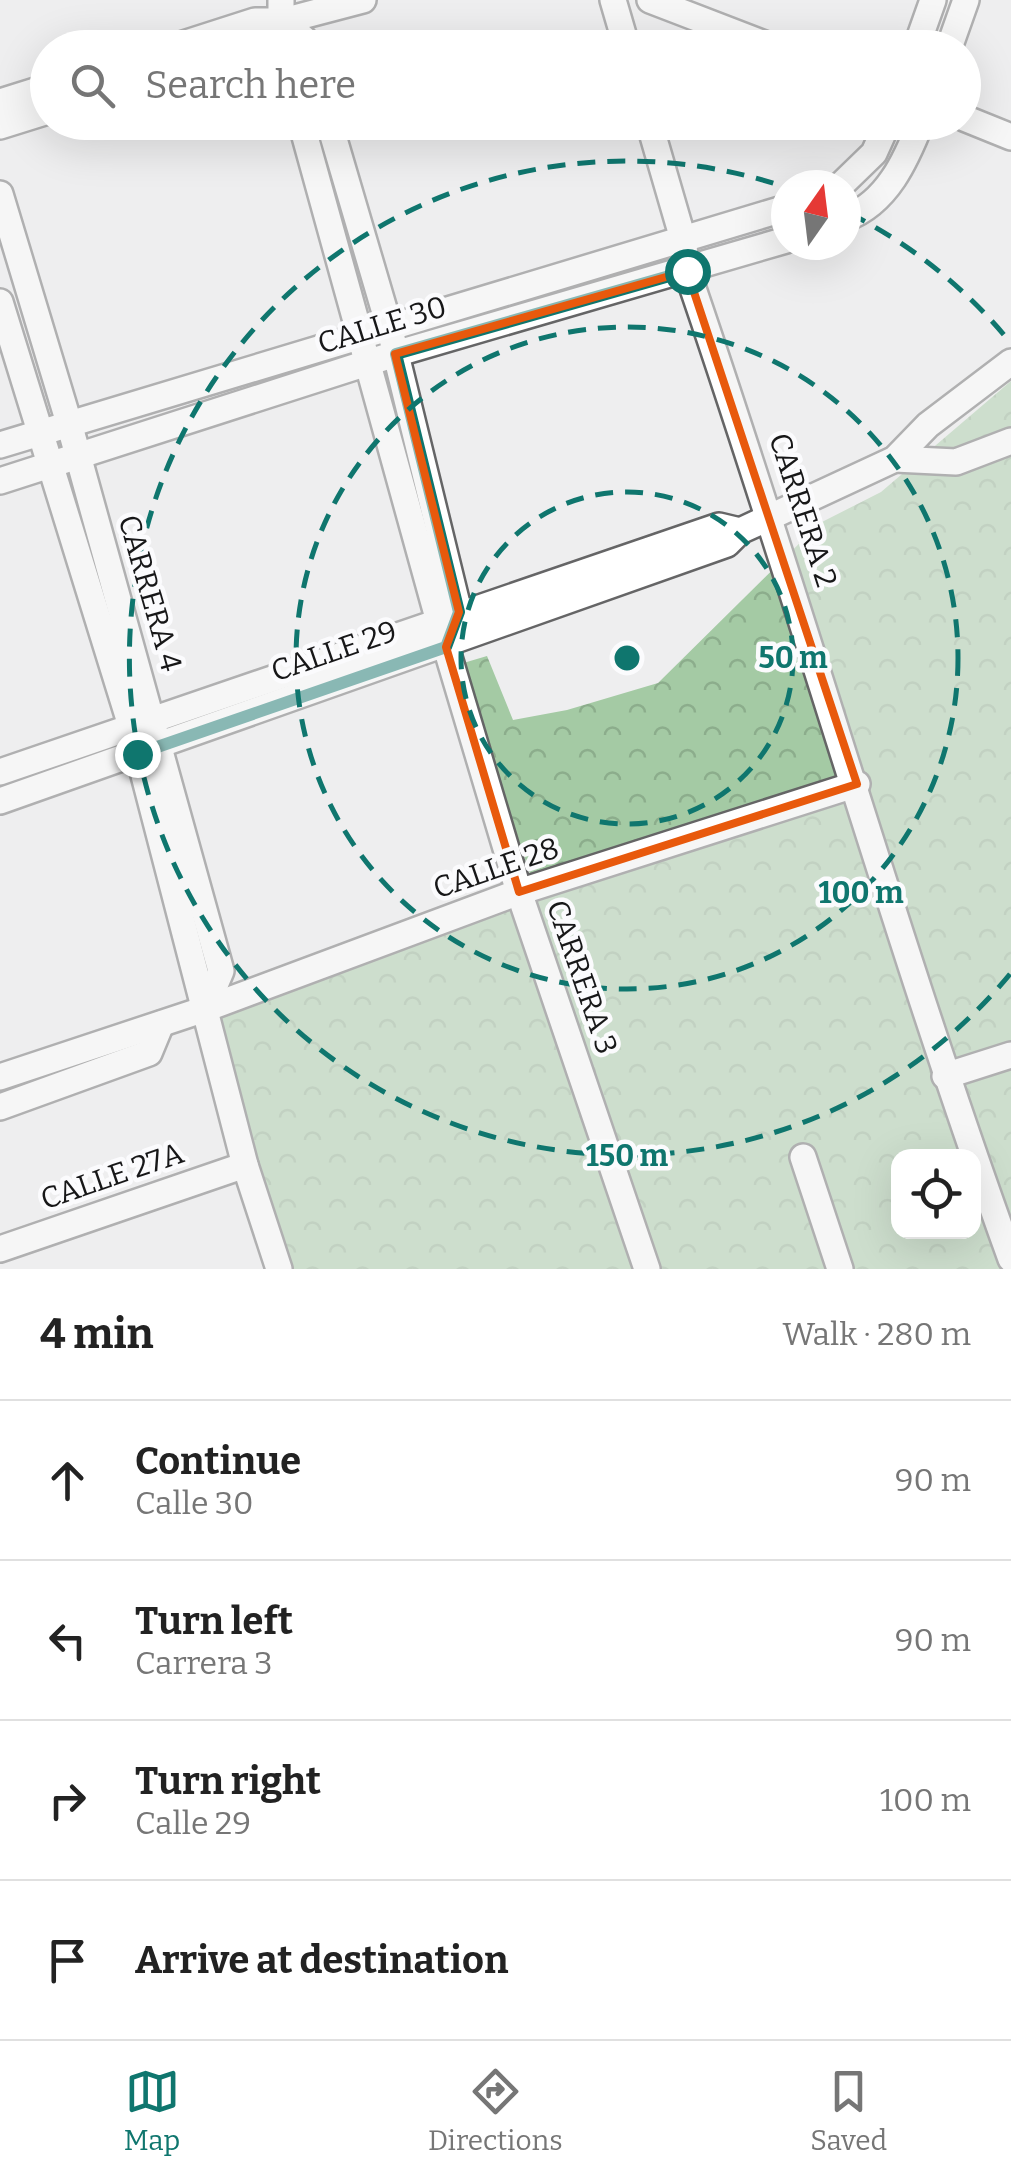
<!DOCTYPE html>
<html lang="en">
<head>
<meta charset="utf-8">
<style>
	:root { --surface:#fff; --page:#f6f6f6; --text:#222; --muted:#767676; --line:#e0e0e0; --accent:#0f766e }
	body { margin:0; font-family:Bitter,serif; background:var(--page); color:var(--text) }
	.controls { position:absolute; right:30px; bottom:30px; display:grid; overflow:hidden; border-radius:20px; box-shadow:0 10px 40px #0002 }
	.controls button { width:90px; height:90px; display:grid; place-items:center; padding:0; border:0; border-bottom:2px solid var(--line); background:var(--surface); color:var(--text); font:50px sans-serif }
	.compass { position:absolute; left:771px; top:170px; width:90px; height:90px; border-radius:50%; background:var(--surface); box-shadow:0 10px 40px #0002; rotate:14deg }
	.stop { position:absolute; width:30px; height:30px; margin:-22px; border:8px solid #0f766e; border-radius:50%; background:#fff }
	.stop.end { background:#0f766e; border-color:#fff; box-shadow:0 2px 10px #0008 }
	.list { margin:0; padding:0; list-style:none }
	h2 { display:flex; justify-content:space-between; align-items:center; height:130px; margin:0; padding:0 40px; font-size:42px }
	h2 small { font-size:32px; font-weight:400; color:var(--muted) }
	.list li { display:grid; grid-template-columns:65px 1fr auto; gap:30px; align-items:center; box-sizing:border-box; height:160px; padding:0 40px; border-top:2px solid var(--line) }
	.list b { display:block; font-size:38px; white-space:nowrap }
	.list p { margin:0; font-size:32px; white-space:nowrap; color:var(--muted) }
	.list em { font-size:32px; font-style:normal; color:var(--muted) }
	.icon { flex:none; width:55px; height:55px; fill:none; stroke:currentColor; stroke-width:2; stroke-linecap:round; stroke-linejoin:round }
	.map { position:relative; flex:none; width:1011px; height:1269px; overflow:hidden }
	.search { position:absolute; background:var(--surface); box-shadow:0 10px 40px #0002; left:30px; right:30px; top:30px; height:110px; display:flex; align-items:center; gap:25px; box-sizing:border-box; padding:0 35px; border-radius:55px; color:var(--muted); font-size:38px }
	.sheet { height:770px; background:var(--surface) }
	nav { display:flex; justify-content:space-around; align-items:center; box-sizing:border-box; height:140px; border-top:2px solid var(--line); background:var(--surface); font-size:28px; color:var(--muted) }
	nav a { display:grid; justify-items:center; gap:5px }
	nav .on { color:var(--accent) }
	.map>svg:first-child { display:block }
	.forest { fill:url(#forest-crowns); fill-rule:evenodd }
	.lines { fill:none; stroke-linecap:round; stroke-linejoin:round }
	.street-casing { stroke:#656566; stroke-width:30 }
	.street { stroke:#fff; stroke-width:25 }
	.route { stroke:#0f766e; stroke-width:12 }
	.marked { fill:none; stroke:#e8590c; stroke-width:8; stroke-linejoin:round }
	.ring { fill:none; stroke:#0f766e; stroke-width:5; stroke-dasharray:18 12 }
	.labels { text-anchor:middle; stroke-width:9; stroke-linejoin:round; paint-order:stroke }
	.street-label { font-size:30px; fill:#171718; stroke:#fbfbfd }
	.centre { fill:#0f766e; stroke:#fbfbfd; stroke-width:5 }
	.ring-label { font-size:30px; text-anchor:middle; font-weight:bold; fill:#0f766e; stroke:#fbfbfd; stroke-width:9; stroke-linejoin:round; paint-order:stroke }
</style>
</head>
<body>
<div class="map">
<svg width="1011" height="1269" viewBox="0 0 1011 1269">
	<defs>
		<pattern id="forest-crowns" width="20" height="18" patternUnits="userSpaceOnUse" patternTransform="scale(2.5)"><rect width="20" height="18" fill="#a4caa4"/><path d="M2 6a3 3 0 1 1 6 0M12 15a3 3 0 1 1 6 0" fill="none" stroke="#8cad8c"/></pattern>
	</defs>
	<rect width="100%" height="100%" fill="#eeeeef"/>
	<path class="forest" d="M1011 381V1269H278L198 1003 531 877 460 664 487 656 513 720 567 710 658 683 820 523 881 492ZM898 1156H974V1232H898Z"/>
	<g class="lines">
		<g class="street-casing">
			<g id="street">
				<polyline points="613,0 627,48"/>
				<polyline points="650,0 775,48"/>
				<polyline points="283,21 305,40 307,48"/>
				<polyline points="171,48 255,21 283,21 363,0"/>
				<polyline points="254,48 264,45 283,21"/>
				<polyline points="281,48 281,0"/>
				<polyline points="916,48 933,0"/>
				<polyline points="949,48 966,0"/>
				<polyline points="0,102 48,87"/>
				<polyline points="964,118 1011,137"/>
				<polyline points="301,122 446,647 519,892 647,1269"/>
				<polyline points="329,122 389,326 459,612 454,624"/>
				<path d="M649 122 683 239 687 271C800 599 893 933 1011 1259"/>
				<polyline points="0,126 48,111"/>
				<polyline points="841,185 874,153 888,122"/>
				<polyline points="0,194 69,423 221,971 205,1009"/>
				<path d="M846 218C887 203 906 160 921 122"/>
				<polyline points="0,302 132,729 245,1165 279,1269"/>
				<polyline points="0,445 786,208"/>
				<polyline points="895,459 956,462 1011,441"/>
				<polyline points="0,481 395,354 786,240"/>
				<polyline points="0,772 719,526 740,531"/>
				<polyline points="0,801 727,544 740,531 895,459 928,425 1011,362"/>
				<polyline points="945,1076 1011,1055"/>
				<polyline points="0,1077 205,1009 519,892 857,784"/>
				<polyline points="0,1107 149,1053 161,1024"/>
				<polyline points="803,1157 840,1269"/>
				<polyline points="0,1249 245,1165"/>
			</g>
		</g>
		<use href="#street" class="street"/>
	</g>
	<g class="lines">
		<polyline class="route" points="137,754 446,647 459,612 396,354 687,271"/>
	</g>
	<path d="M0 0H1011V1269H0ZM687 271 857 784 519 892 446 647 459 612 395 354Z" fill="#eeeeef" fill-opacity=".55" fill-rule="evenodd"/>
	<path class="marked" d="M687 271 857 784 519 892 446 647 459 612 395 354Z"/>
	<g class="ring">
		<circle cx="627" cy="658" r="166"/>
		<circle cx="627" cy="658" r="331"/>
		<path d="M1010 974A497 497 0 1 1 785 187M849 213A497 497 0 0 1 1010 342"/>
	</g>
	<g class="labels">
		<g class="street-label">
			<text transform="translate(382 325) rotate(-17)" y="10">CALLE 30</text>
			<text transform="translate(803 510) rotate(72)" y="10">CARRERA 2</text>
			<text transform="translate(150 593) rotate(74)" y="10">CARRERA 4</text>
			<text transform="translate(334 651) rotate(-19)" y="10">CALLE 29</text>
			<text transform="translate(496 868) rotate(-19)" y="10">CALLE 28</text>
			<text transform="translate(582 977) rotate(71)" y="10">CARRERA 3</text>
			<text transform="translate(112 1176) rotate(-19)" y="10">CALLE 27A</text>
		</g>
	</g>
	<circle cx="627" cy="658" r="15" class="centre"/>
	<g class="ring-label">
		<text x="793" y="668">50 m</text>
		<text x="861" y="903">100 m</text>
		<text x="627" y="1166">150 m</text>
	</g>
</svg>
<div class="controls">
<button><svg class="icon" aria-label="locate" viewBox="0 0 24 24"><circle cx="12" cy="12" r="6"/><path d="M12 2v4M12 18v4M2 12h4M18 12h4"/></svg></button>
</div>
<svg class="compass" viewBox="-18 -18 36 36"><path d="M0-13l5 13h-10z" fill="#e53935"/><path d="M0 13l5-13h-10z" fill="#767676"/></svg>
<div class="stop" style="left:687px;top:271px"></div>
<div class="stop end" style="left:137px;top:754px"></div>
<div class="search"><svg class="icon" aria-label="search" viewBox="0 0 24 24"><circle cx="10" cy="10" r="6"/><path d="M15 15l6 6"/></svg>Search here</div>
</div>
<section class="sheet">
<h2>4 min<small>Walk · 280 m</small></h2>
<ul class="list">
<li><svg class="icon" aria-label="ahead" viewBox="0 0 24 24"><path d="M12 20V5M6 11l6-6 6 6"/></svg><div><b>Continue</b><p>Calle 30</p></div><em>90 m</em></li>
<li><svg class="icon" aria-label="left" viewBox="0 0 24 24"><path d="M17 20v-9H6M10 6l-5 5 5 5"/></svg><div><b>Turn left</b><p>Carrera 3</p></div><em>90 m</em></li>
<li><svg class="icon" aria-label="right" viewBox="0 0 24 24"><path d="M7 20v-9h11M14 6l5 5-5 5"/></svg><div><b>Turn right</b><p>Calle 29</p></div><em>100 m</em></li>
<li><svg class="icon" aria-label="arrive" viewBox="0 0 24 24"><path d="M6 21V4h12l-3 4 3 4H6"/></svg><div><b>Arrive at destination</b></div></li>
</ul>
</section>
<nav>
<a class="on"><svg class="icon" aria-label="map" viewBox="0 0 24 24"><path d="M3 6l6-2 6 2 6-2v14l-6 2-6-2-6 2zM9 4v14M15 6v14"/></svg>Map</a>
<a><svg class="icon" aria-label="directions" viewBox="0 0 24 24"><path d="M12 3l9 9-9 9-9-9zM9 14v-3h6M13 9l2 2-2 2"/></svg>Directions</a>
<a><svg class="icon" aria-label="saved" viewBox="0 0 24 24"><path d="M7 4h10v16l-5-4-5 4z"/></svg>Saved</a>
</nav>
</body>
</html>
